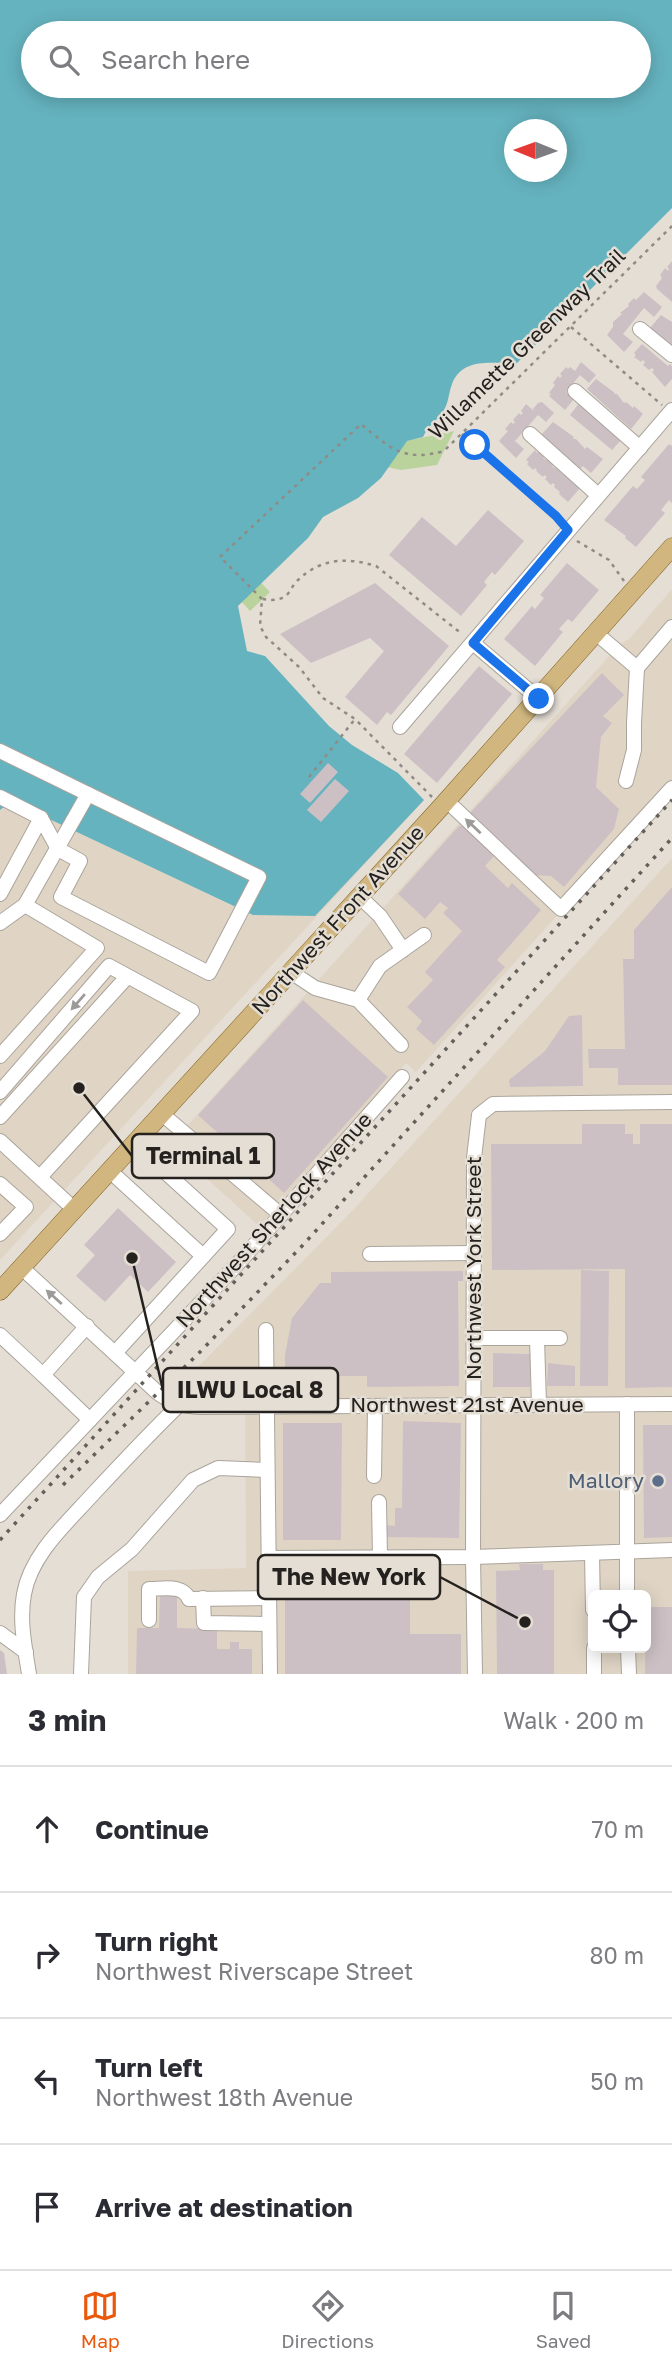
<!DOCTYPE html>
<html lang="en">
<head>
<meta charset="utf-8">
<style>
	:root { --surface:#fff; --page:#f2f2f3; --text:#2b2b33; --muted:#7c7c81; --line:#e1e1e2; --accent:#ea580c }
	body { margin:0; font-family:"Golos Text",sans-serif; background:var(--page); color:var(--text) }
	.controls { position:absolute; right:21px; bottom:21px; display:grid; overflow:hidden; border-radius:10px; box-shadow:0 4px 18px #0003 }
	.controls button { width:63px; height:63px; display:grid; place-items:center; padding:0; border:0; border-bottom:2px solid var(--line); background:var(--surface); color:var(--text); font:35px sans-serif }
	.compass { position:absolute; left:504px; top:119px; width:63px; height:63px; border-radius:50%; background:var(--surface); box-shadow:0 4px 18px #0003; rotate:271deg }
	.stop { position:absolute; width:21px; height:21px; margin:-16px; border:5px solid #1a73e8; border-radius:50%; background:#fff }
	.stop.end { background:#1a73e8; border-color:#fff; box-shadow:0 2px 7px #0008 }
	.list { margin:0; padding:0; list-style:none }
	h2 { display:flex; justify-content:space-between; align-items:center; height:91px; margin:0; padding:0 28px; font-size:30px }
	h2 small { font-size:23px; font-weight:400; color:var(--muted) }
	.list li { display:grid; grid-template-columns:46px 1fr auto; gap:21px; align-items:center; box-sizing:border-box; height:126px; padding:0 28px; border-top:2px solid var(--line) }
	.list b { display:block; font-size:26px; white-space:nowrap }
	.list p { margin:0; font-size:23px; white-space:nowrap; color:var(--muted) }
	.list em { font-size:23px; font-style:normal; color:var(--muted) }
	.icon { flex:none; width:38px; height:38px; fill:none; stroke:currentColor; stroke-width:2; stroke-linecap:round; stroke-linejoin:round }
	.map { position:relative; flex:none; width:672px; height:1674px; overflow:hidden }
	.search { position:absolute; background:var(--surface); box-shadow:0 4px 18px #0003; left:21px; right:21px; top:21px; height:77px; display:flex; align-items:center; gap:18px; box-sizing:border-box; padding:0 24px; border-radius:38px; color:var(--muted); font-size:26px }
	.sheet { height:595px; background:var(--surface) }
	nav { display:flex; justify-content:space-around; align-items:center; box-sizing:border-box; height:98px; border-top:2px solid var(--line); background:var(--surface); font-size:19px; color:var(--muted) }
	nav a { display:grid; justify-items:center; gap:4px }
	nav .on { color:var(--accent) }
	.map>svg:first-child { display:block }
	.built { fill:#e0d5c5; fill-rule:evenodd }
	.green { fill:#bad39c }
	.water { fill:#65b3bf; fill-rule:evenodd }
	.building { fill:#ccc0c5 }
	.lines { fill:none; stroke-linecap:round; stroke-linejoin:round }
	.minor-casing { stroke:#aaa49b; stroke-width:16 }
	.major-casing { stroke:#816326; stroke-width:19 }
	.path { stroke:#908b84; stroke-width:2.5; stroke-dasharray:3.5 5; stroke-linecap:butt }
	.minor { stroke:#fff; stroke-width:14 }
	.major { stroke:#d1b77f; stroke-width:18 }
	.rail { stroke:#645f5a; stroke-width:3.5; stroke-dasharray:3.5 7; stroke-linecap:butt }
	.oneway { fill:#9c9b9a }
	.route { stroke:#1a73e8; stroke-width:9 }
	.service-dot { fill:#5c6f8a; stroke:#e5ded5; stroke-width:2.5 }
	.labels { text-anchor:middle; stroke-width:5; stroke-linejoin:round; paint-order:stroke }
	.street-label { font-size:21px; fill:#24211e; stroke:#e5ded5 }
	.service-label { font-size:21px; fill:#4e5e75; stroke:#e5ded5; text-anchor:end }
	.leader { fill:none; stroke:#24211e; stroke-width:2.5 }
	.callout-dot { fill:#24211e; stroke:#e5ded5; stroke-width:2.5 }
	.callout { fill:#e5ded5; stroke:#24211e; stroke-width:2.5 }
	.callout-label { font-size:23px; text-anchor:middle; font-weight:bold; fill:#24211e }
</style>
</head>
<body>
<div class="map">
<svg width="672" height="1674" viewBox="0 0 672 1674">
	<rect width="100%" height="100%" fill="#e5ded5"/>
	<g class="built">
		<polygon points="672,589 672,788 416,1072 406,1063 259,1226 170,1145 619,645 629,639"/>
		<polygon points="0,731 424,800 0,1260"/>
		<path d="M672 858V1674H128V1571L246 1568 245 1391H188L181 1384 353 1210ZM593 1595H646V1648H593Z"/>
	</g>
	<polygon class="green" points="454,431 437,465 401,470 387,467 244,565 270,592 250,611 198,554 406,441"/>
	<path class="water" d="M0 0H672V208L516 364C493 363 462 357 452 384 449 391 449 399 446 406 441 418 428 425 423 437L407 441 381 478 358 498 323 517 308 538 238 606 247 651 265 656 329 726 352 745 398 773 424 800 315 916 253 915 11 801 0 810ZM33 33H639V86H33ZM514 130H556V172H514Z"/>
	<g class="building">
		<polygon points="672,261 672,302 657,289 656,286 662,278 660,275 665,268 668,271 669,269 667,267"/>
		<polygon points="644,292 662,307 654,317 644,308 623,334 633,342 624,352 607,335 613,327 613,322 622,314 620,313 629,306 628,304 634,298 636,300"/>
		<polygon points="661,315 672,322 672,347 650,328"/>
		<polygon points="642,344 668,366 670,364 672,366 672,379 665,387 652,372 654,370 652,368 649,370 643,365 645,362 643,360 641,362 634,357 636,355 634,353"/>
		<polygon points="581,362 596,375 589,383 580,375 566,392 574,399 565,410 549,396 551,394 549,393 555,385 553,383 558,376 560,378 562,376 560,374 566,367 568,369 570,367 575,371"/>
		<polygon points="596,379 615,393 614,394 617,394 624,403 626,402 633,408 634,406 643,414 631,429 587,389"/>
		<polygon points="542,402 554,413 546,422 538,415 515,441 524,449 516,458 499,441 508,431 505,429 511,422 513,424 515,422 513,420 519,413 521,415 523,413 521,411 526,404 534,411 533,409 538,403"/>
		<polygon points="580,402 621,440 612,450 570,415"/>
		<polygon points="553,422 574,437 573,439 576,439 585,449 587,447 603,459 591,473 583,466 580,469 544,438 542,434"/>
		<polygon points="669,444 672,446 672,503 669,500 661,510 665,513 636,547 625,538 626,536 604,520 633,486 637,489 645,480 641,477"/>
		<polygon points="535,450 537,453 539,451 545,456 543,458 546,460 547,458 554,464 552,466 555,468 556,466 563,475 565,473 580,488 568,502 559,494 560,492 554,487 555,485 553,483 551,485 545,479 547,477 544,475 543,477 536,471 537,470 535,468 533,470 527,464 529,462 526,460"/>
		<polygon points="488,510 524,541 495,575 492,572 484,582 487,585 461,616 389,555 422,517 456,546"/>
		<polygon points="567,563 599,590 572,622 568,619 559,629 563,632 535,666 504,639 532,606 535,609 544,598 540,595"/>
		<polygon points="375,583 449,646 391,715 387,712 377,725 345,697 384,651 370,638 311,663 280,634"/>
		<polygon points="479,666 512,694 437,783 404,754"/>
		<polygon points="602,673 624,695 603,716 612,723 601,737 596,787 619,809 614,829 564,887 551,876 534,875 468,815"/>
		<polygon points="328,763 338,772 310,803 300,794"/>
		<polygon points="335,779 349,791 321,822 307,810"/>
		<polygon points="459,826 464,826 495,855 485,866 508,888 512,883 541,910 497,960 505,967 434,1045 416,1029 422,1021 407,1007 433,980 425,972 462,931 443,913 448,908 440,902 425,919 398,894"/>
		<polygon points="672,887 672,1085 618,1085 618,1068 589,1068 588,1049 625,1049 623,959 634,959 634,930"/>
		<polygon points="303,1000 388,1077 284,1193 198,1115"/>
		<polygon points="582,1015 583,1086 510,1087 509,1080 545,1051 569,1016"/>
		<polygon points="582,1124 625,1124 625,1134 633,1134 633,1144 640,1144 640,1124 672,1124 672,1387 625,1388 625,1269 492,1270 491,1144 582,1144"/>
		<polygon points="118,1208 176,1262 148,1292 130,1275 105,1302 76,1276 95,1255 84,1245"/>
		<polygon points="581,1270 609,1271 608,1386 580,1386"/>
		<polygon points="463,1271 463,1281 458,1281 459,1386 367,1387 367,1376 332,1376 332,1388 285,1388 285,1355 292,1318 320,1283 331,1283 331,1272"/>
		<polygon points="493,1353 530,1354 530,1387 493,1387"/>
		<polygon points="548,1363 575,1366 575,1386 547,1386"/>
		<polygon points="403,1421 461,1423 459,1538 384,1537 385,1525 395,1526 395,1508 402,1508"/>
		<polygon points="283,1423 342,1423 341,1540 283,1540"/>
		<polygon points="643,1425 672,1425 672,1537 644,1538"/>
		<polygon points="519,1564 543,1564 543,1570 554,1570 554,1674 497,1674 496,1571 520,1570"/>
		<polygon points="285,1576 410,1576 410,1634 461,1634 461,1674 285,1674"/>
		<polygon points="160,1593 177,1593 177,1628 217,1629 217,1649 230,1649 230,1642 239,1642 239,1649 252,1649 252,1674 136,1674 137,1628 159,1628"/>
		<polygon points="646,1607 672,1607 672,1674 645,1674"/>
		<polygon points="0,1650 4,1653 7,1674 0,1674"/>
	</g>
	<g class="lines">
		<g class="minor-casing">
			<g id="minor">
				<polyline points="640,329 672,355"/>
				<polyline points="575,391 640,448"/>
				<polyline points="530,434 598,495"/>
				<polyline points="597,634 637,668 672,627"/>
				<polyline points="473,643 539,699"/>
				<polyline points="400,727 672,410"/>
				<polyline points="0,751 88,794 25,905 0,923"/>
				<polyline points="626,781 634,750 634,723 637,668"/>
				<polyline points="0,797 41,818"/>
				<polyline points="447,801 561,909 672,788"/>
				<polyline points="0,894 41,818 58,849 80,861 61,897 209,973 259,877 88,794"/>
				<polyline points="360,897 380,916 403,950"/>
				<polyline points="291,972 315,988 358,1000 401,1045"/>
				<polyline points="358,1000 380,966 424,935"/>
				<polyline points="0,1056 97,948 25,905"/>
				<polyline points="0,1092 109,966 192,1011 40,1177"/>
				<polyline points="162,1114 281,1215"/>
				<polyline points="0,1117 127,977"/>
				<polyline points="0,1141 75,1210"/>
				<polyline points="110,1171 203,1256"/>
				<polyline points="0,1184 26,1207 0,1234"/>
				<polyline points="370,1254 473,1253"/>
				<path d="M21 1267 158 1393C172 1403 182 1406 200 1407L672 1404"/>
				<polyline points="87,1326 43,1375 90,1420"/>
				<polyline points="266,1330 270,1674"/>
				<polyline points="0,1335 43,1375"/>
				<polyline points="474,1338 560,1338"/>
				<polyline points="537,1338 539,1405"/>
				<polyline points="115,1353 228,1229 162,1169"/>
				<polyline points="627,1404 627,1595"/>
				<polyline points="374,1476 375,1406"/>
				<polyline points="379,1502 380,1557"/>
				<polyline points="0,1515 243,1258 402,1077"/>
				<polyline points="592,1553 593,1610"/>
				<polyline points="268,1558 473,1557 672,1550"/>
				<polyline points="203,1598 204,1623 269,1624"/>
				<path d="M149 1620V1589C163 1589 183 1584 189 1599L269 1598"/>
				<polyline points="0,1633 26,1652"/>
				<polyline points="594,1648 594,1674"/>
				<polyline points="628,1648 629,1674"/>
				<path d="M29 1674C25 1648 19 1621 24 1594 31 1554 67 1523 93 1494 121 1464 149 1434 179 1405"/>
				<polyline points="81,1674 84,1597 98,1577 132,1549 193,1480 218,1468 267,1470"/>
				<polyline points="475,1674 473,1557 474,1158 479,1115 493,1104 672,1102"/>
			</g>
		</g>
		<g class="major-casing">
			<polyline id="major" points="0,1291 441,807 672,547"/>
		</g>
		<g class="path">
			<polyline points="571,327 662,405"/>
			<polyline points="462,434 559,520"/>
			<polyline points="577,541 609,560 624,581"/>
			<path d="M262 599 220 557 361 424C391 449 404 462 444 451L672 226"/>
			<polyline points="309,777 355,719"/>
			<path d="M432 797 355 719 323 698 299 667 266 637 260 626 262 599C269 600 277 601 284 597 290 594 292 585 298 580 321 558 347 557 376 566L462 634"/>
		</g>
		<use href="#minor" class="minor"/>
		<use href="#major" class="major"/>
		<g class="rail">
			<polyline points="63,1485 200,1352 302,1246 672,838"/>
			<polyline points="0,1540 672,800"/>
		</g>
	</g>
	<defs><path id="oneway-solid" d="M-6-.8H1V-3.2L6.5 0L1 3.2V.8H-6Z" transform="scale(1.75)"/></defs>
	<g class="oneway">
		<use href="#oneway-solid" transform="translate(473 826) rotate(-137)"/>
		<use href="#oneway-solid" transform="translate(78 1002) rotate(131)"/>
		<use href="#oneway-solid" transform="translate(54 1297) rotate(-138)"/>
	</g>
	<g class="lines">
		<polyline class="route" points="475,445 556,516 568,530 473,643 539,699"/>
	</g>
	<circle class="service-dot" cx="658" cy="1481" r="7"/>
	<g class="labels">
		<g class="street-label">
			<text transform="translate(527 344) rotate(-44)" y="7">Willamette Greenway Trail</text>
			<text transform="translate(338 920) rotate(-48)" y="7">Northwest Front Avenue</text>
			<text transform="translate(274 1220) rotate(-48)" y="7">Northwest Sherlock Avenue</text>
			<text transform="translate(474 1268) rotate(-90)" y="7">Northwest York Street</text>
			<text x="467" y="1412">Northwest 21st Avenue</text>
		</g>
		<g class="service-label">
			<text x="644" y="1488">Mallory</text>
		</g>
	</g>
	<path class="leader" d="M79 1088L132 1156M132 1258L163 1390M525 1622L440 1577"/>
	<g class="callout-dot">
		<circle cx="79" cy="1088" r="7"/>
		<circle cx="132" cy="1258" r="7"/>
		<circle cx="525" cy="1622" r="7"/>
	</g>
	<g class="callout">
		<rect x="132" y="1134" width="142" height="44" rx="7"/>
		<rect x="163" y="1368" width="175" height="44" rx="7"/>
		<rect x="258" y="1555" width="182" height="44" rx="7"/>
	</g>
	<g class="callout-label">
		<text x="203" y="1164">Terminal 1</text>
		<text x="250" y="1398">ILWU Local 8</text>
		<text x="349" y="1585">The New York</text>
	</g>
</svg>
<div class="controls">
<button><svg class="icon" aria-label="locate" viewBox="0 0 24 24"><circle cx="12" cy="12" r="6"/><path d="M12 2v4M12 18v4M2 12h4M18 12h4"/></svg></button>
</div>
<svg class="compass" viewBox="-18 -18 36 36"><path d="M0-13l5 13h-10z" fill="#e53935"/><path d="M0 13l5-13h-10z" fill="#7c7c81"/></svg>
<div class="stop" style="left:475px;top:445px"></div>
<div class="stop end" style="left:539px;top:699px"></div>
<div class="search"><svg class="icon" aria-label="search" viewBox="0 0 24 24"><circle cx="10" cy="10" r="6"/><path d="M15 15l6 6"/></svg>Search here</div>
</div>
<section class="sheet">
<h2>3 min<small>Walk · 200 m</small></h2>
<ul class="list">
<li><svg class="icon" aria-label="ahead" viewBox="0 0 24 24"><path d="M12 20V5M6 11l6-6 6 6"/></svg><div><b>Continue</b></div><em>70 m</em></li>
<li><svg class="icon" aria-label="right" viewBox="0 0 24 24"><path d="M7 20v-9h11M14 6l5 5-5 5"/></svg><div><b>Turn right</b><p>Northwest Riverscape Street</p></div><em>80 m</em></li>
<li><svg class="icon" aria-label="left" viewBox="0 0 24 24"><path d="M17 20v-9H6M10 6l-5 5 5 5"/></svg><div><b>Turn left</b><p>Northwest 18th Avenue</p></div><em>50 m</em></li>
<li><svg class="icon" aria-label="arrive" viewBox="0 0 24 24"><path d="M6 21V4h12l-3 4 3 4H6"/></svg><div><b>Arrive at destination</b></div></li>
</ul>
</section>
<nav>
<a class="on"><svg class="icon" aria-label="map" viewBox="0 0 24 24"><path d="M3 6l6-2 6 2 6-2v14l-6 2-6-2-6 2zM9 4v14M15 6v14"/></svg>Map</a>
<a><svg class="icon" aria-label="directions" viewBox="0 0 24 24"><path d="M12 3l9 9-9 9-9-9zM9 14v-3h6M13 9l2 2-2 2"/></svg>Directions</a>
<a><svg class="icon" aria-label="saved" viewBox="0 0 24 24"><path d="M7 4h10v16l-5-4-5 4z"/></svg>Saved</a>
</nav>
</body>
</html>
